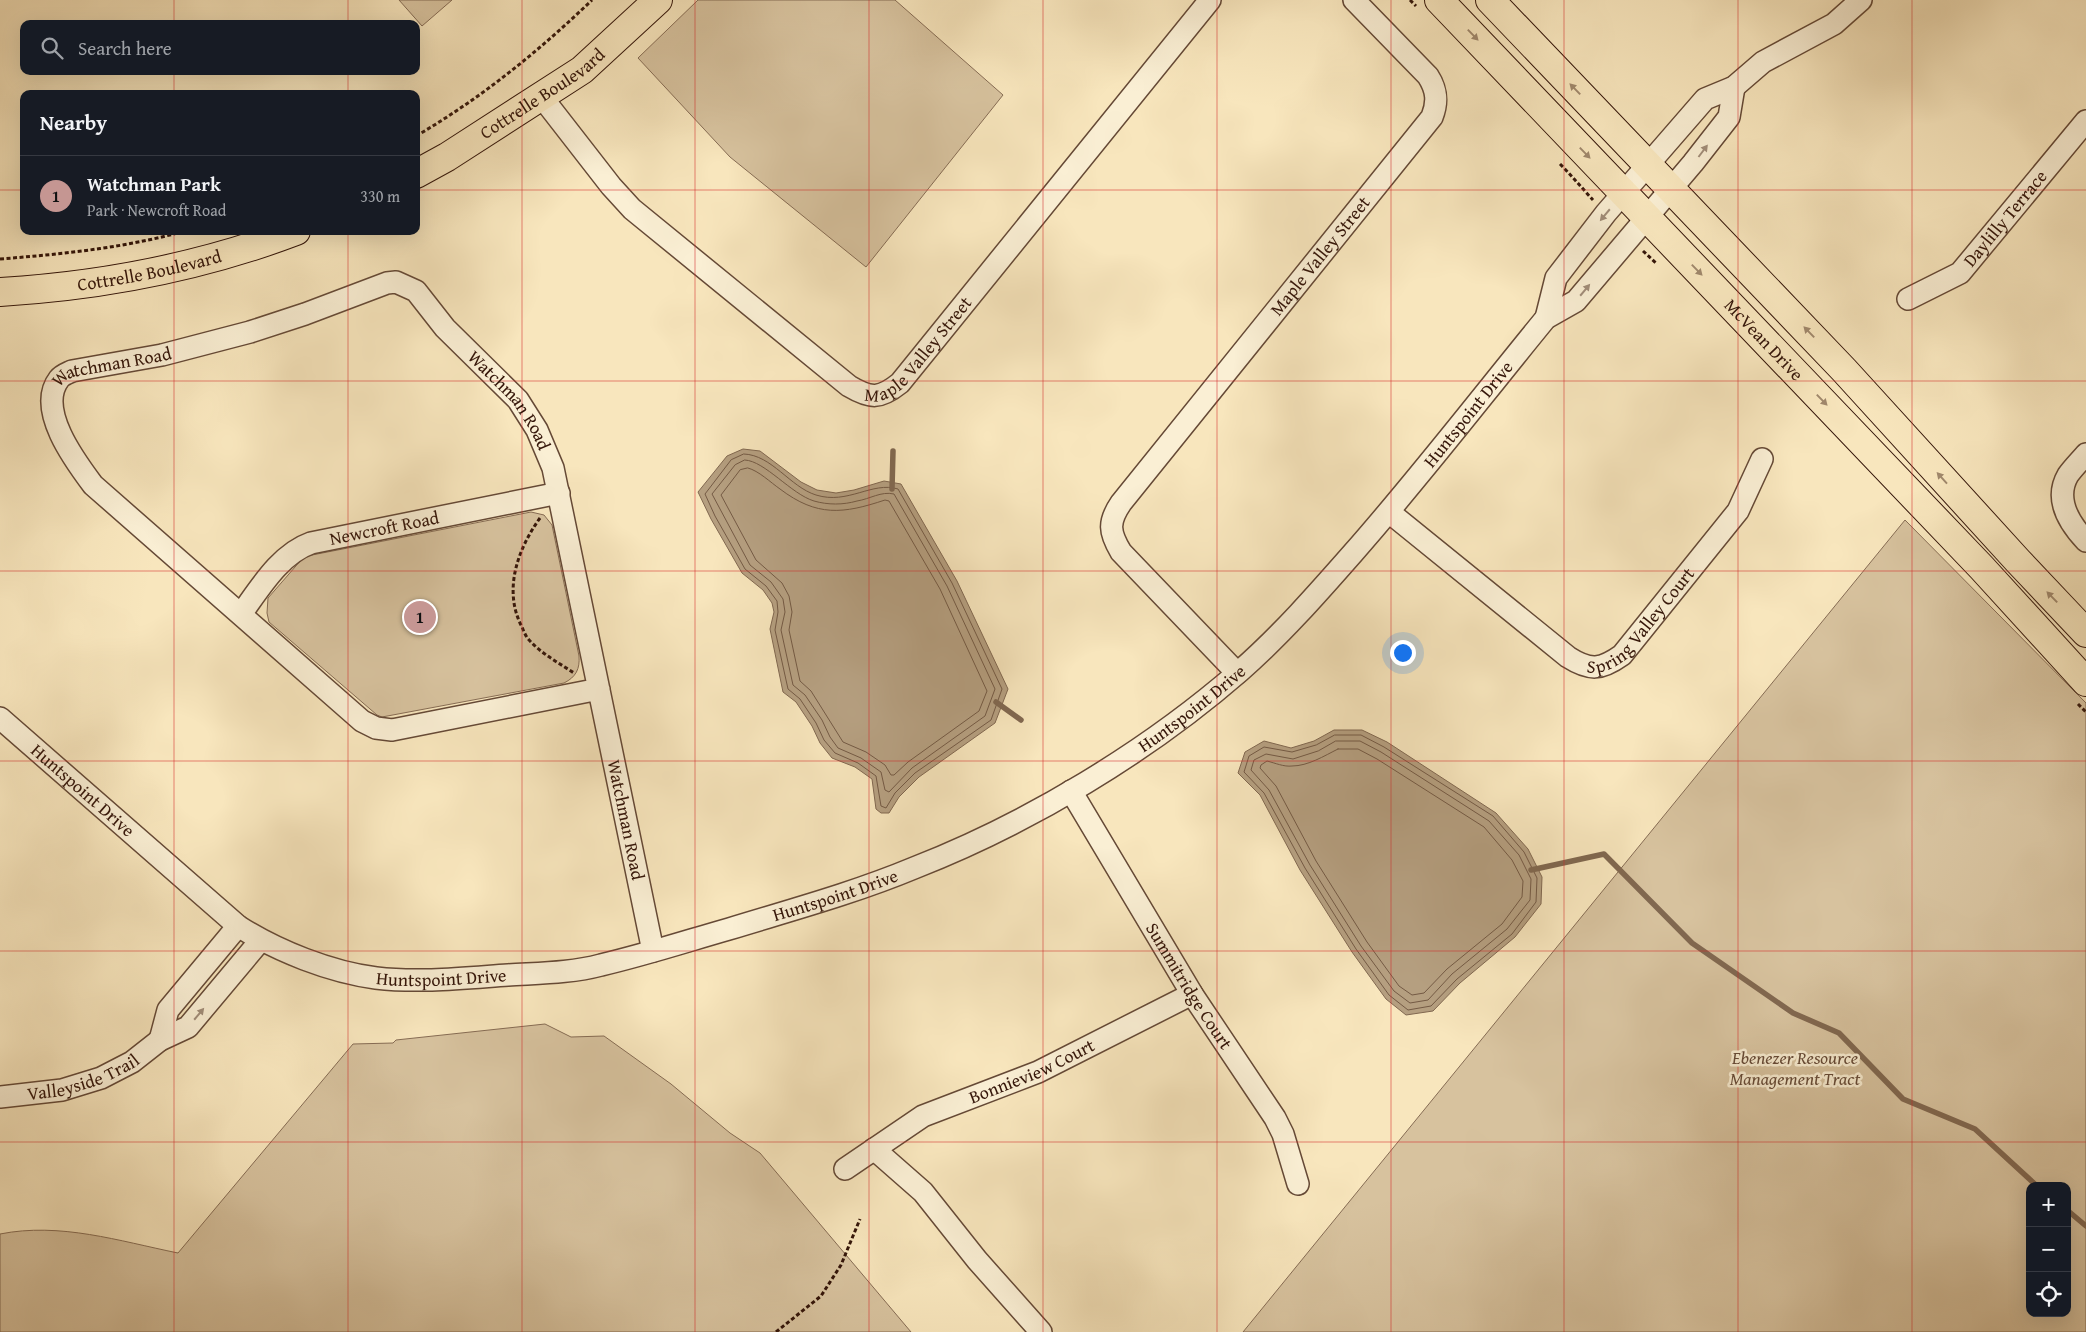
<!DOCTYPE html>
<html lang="en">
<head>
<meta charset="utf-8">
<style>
	:root { --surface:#171b24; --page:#20242c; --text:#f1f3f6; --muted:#9ea1a6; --line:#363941; --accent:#c59692 }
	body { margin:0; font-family:"Gentium Book Plus",serif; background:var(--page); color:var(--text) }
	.controls { position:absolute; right:15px; bottom:15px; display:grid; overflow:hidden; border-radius:10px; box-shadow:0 5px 20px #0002 }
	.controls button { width:45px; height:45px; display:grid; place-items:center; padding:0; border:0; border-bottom:1px solid var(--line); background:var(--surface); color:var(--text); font:25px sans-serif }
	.you { position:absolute; left:1402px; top:652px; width:18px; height:18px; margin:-12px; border:4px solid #fff; border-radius:50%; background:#1a73e8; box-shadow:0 0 0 8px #1a73e833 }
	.badge { display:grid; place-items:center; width:32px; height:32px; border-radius:50%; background:var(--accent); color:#111; font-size:16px; font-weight:700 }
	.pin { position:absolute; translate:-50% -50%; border:2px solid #fff; box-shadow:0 1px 5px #0006 }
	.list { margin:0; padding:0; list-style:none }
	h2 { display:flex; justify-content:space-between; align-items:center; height:65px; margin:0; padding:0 20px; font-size:21px }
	h2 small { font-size:16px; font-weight:400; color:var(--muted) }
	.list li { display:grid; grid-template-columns:32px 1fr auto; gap:15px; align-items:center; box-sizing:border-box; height:80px; padding:0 20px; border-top:1px solid var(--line) }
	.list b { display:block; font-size:19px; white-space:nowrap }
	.list p { margin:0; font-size:16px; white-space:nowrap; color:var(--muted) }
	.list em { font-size:16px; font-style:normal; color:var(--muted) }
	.icon { flex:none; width:28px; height:28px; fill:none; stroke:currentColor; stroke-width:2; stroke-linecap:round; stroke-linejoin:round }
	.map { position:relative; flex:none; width:2086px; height:1332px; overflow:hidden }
	.search { position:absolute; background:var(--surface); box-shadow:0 5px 20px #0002; left:20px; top:20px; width:400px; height:55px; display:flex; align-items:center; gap:12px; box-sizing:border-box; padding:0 18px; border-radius:10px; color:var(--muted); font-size:19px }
	.panel { position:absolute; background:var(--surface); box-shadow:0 5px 20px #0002; left:20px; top:90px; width:400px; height:145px; border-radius:10px }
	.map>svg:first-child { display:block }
	.green { fill:#d7c29e; stroke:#866c54; fill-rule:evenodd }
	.water { fill:#b59f80; stroke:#816850 }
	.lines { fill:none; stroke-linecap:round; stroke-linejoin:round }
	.shore { stroke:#745a44; stroke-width:1 }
	.stream { stroke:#816850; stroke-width:5.5 }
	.minor-casing { stroke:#654936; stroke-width:24 }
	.major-casing { stroke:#341509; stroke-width:30 }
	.path { stroke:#341509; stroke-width:3; stroke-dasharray:4 2.5; stroke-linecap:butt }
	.minor { stroke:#faefd4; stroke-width:21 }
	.major { stroke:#f8e6bd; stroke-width:28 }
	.oneway { fill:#a0886c }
	.oneway2 { fill:#a18d79 }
	.grid { fill:none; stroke:#d62828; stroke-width:1; stroke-opacity:0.55 }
	.labels { text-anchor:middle; stroke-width:5; stroke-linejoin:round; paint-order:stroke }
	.street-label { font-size:18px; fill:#341509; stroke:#faefd4 }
	.park-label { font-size:18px; font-style:italic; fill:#654936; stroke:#faefd4 }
</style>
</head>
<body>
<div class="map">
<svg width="2086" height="1332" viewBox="0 0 2086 1332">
	<rect width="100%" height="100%" fill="#f8e6bd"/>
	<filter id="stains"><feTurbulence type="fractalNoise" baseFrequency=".004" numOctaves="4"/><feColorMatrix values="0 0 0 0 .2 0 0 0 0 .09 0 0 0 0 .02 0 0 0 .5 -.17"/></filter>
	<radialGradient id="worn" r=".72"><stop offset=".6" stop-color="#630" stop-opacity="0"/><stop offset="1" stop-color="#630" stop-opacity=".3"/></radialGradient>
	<g class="green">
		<polygon points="399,0 452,0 422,26"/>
		<polygon points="698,0 895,0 1003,95 866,267 730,157 638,58"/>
		<path d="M531 512 544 515 552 525 579 656C580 669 576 677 564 683L382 717 377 715 269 622 267 613 268 598 302 559 307 556Z"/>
		<path d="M1905 520 2086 703V1332H1243ZM2030 1186H2067V1313H2030Z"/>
		<path d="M545 1024 571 1037 604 1036 671 1084 730 1133 760 1153 911 1332H0V1234C60 1222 119 1241 178 1253L353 1044 393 1043 396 1040Z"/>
	</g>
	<g class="water">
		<polygon points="743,449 760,451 801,482 817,490 836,493 854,490 884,481 901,484 957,581 1008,689 995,723 919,777 899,797 889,813 881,813 876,809 872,779 855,767 832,758 820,743 812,726 796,702 783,692 770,629 774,612 772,603 763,590 742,573 711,519 698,492 727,456"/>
		<polygon points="1334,730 1362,730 1387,742 1496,813 1528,849 1542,877 1541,904 1515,937 1460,983 1433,1011 1406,1015 1386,999 1352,952 1300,870 1260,795 1238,773 1245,752 1264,741 1291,748 1314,741"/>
	</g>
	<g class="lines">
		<g class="shore">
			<path d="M744 454C772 455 790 487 816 495 848 505 872 481 898 489L952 583 1002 689 991 720 915 773 895 793 886 808 881 806 876 776 858 763 835 753 824 740 816 723 800 699 788 689 775 630 778 612 777 601 766 586 745 569 715 516 705 494 731 460Z"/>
			<path d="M745 460C765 461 791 494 814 501 828 505 843 505 857 501 870 499 881 491 894 494L947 586 995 689 985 716 912 768 889 792 885 790 881 772 861 758 838 748 830 737 822 720 805 695 793 685 781 630 785 612 783 599 771 582 750 565 712 494 735 465Z"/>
			<path d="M748 468C759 471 770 482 780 489 817 517 843 514 885 500L889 501 940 589 987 691 979 711 908 762 894 775H891L885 765 866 752 843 742 811 691 800 681 789 630 792 612 789 596 782 583 756 560 721 495 740 470Z"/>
			<polygon points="1335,735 1361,735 1384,747 1493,816 1524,852 1537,878 1536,902 1512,934 1457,979 1431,1006 1408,1010 1389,995 1356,949 1305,868 1264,793 1244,772 1249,756 1264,747 1292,752 1316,745"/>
			<polygon points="1336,741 1360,741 1381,752 1489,821 1519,855 1531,879 1530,900 1507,929 1452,974 1428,1000 1410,1003 1394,991 1361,946 1310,865 1269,790 1251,770 1254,760 1266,754 1293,759 1318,751"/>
			<path d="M1338 749H1358L1377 759 1484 827 1512 860 1523 881 1522 897 1502 924 1447 969 1424 993 1412 995 1399 986 1367 942 1316 861 1276 786 1260 768 1261 765 1267 761C1275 763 1284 767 1292 766 1308 766 1324 756 1338 749Z"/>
		</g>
		<g class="stream">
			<polyline points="892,489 893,451"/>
			<polyline points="996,702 1021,720"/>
			<polyline points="1531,870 1604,854 1692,943 1793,1013 1839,1033 1903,1099 1975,1129 2037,1186"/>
			<polyline points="2067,1210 2086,1226"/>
		</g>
		<g class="minor-casing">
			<g id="minor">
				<path id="s1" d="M541 96 611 186 632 209 849 386C871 399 880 399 900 383L1210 0"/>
				<path id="s2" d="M1908 299 1960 273 2086 121"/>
				<polyline points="1546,318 1556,278 1606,213 1705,99 1734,87 1763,62 1834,24 1861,0"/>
				<path d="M2086 454C2080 461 2073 468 2068 475 2054 499 2069 523 2086 541"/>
				<path id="s3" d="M1389 512 1568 657C1590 671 1601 670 1622 655L1738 511 1762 459"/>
				<path id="s4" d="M241 614C260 588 280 554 311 543L559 493"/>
				<path id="s5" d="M1237 673 1121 552C1109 532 1108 522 1121 503L1432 117C1438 102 1437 90 1428 76L1354 0"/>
				<path id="s6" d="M599 689 392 730 376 728 362 721 93 485C75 461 36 409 59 379 62 375 68 373 72 371L162 355 250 332 305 314 387 283 396 282 416 291 445 328 518 400 537 430 553 468 653 951"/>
				<path id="s7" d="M0 718 238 926C277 951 330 972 376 978 419 983 465 978 508 975 539 973 571 973 601 965 644 955 687 941 729 929 791 910 854 893 914 868 1029 823 1147 752 1240 671 1281 635 1317 594 1353 553 1420 477 1482 396 1546 318L1576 301 1693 163 1729 117 1734 87"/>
				<path id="s8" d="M1071 791 1192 994 1275 1118 1283 1134 1298 1184"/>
				<polyline points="160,1040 168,1010 238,926"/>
				<path id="s9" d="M0 1097 62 1090 101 1078 132 1062 160 1040 188 1027 260 941"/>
				<polyline points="874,1149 923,1192 977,1260 1041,1332"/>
				<path id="s10" d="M845 1169 923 1116 1038 1072 1192 994"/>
			</g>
		</g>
		<g class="major-casing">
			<g id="major">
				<path id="s11" d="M1439 0 1982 568 2086 682"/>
				<polyline points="1490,0 1844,370 2018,561 2086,633"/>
				<path id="s12" d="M416 174 447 157 582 70 658 0"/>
				<path id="s13" d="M0 292C101 286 201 267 296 231"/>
			</g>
		</g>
		<g class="path">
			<polyline points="1410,0 1416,6"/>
			<path d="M416 136C480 99 539 51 592 0"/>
			<path d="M1560 164C1572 176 1582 188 1593 200"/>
			<polyline points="1643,251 1656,263"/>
			<path d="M0 259C63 254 124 248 185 231"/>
			<path d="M540 518C517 550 503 591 522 627 524 632 526 637 530 641 542 654 559 663 574 673"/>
			<polyline points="2078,704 2086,712"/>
			<polyline points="776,1332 821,1296 841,1265 860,1219"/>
		</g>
		<use href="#minor" class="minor"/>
		<use href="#major" class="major"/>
	</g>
	<defs><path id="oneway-solid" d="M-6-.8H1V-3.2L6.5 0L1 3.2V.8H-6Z" transform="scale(1.25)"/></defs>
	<g class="oneway">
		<use href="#oneway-solid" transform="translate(1473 35) rotate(46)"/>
		<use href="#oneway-solid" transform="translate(1575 89) rotate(-134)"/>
		<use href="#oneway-solid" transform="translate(1585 153) rotate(46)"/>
		<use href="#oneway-solid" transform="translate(1697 270) rotate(46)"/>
		<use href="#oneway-solid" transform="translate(1809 332) rotate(-134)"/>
		<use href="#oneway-solid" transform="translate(1822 400) rotate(46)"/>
		<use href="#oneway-solid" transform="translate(1942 478) rotate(-132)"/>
		<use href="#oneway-solid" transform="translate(2052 597) rotate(-134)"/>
	</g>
	<g class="oneway2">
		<use href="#oneway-solid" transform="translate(1703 151) rotate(-53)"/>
		<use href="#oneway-solid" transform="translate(1605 215) rotate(130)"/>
		<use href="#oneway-solid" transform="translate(1585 290) rotate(-50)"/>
		<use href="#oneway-solid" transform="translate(199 1014) rotate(-50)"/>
	</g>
	<path class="grid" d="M174 0V24M348 0V24M522 0V1332M695 0V1332M869 0V1332M1043 0V1332M1217 0V1332M1391 0V1332M1564 0V1332M1738 0V1332M1912 0V1332M174 71V94M348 71V94M0 190H24M416 190H2086M174 231V1332M348 231V1332M0 381H2086M0 571H2086M0 761H2086M0 951H2086M0 1142H2086"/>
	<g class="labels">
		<g class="street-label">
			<text dy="6" stroke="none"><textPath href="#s12" startOffset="150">Cottrelle Boulevard</textPath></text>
			<text dy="6" stroke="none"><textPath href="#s2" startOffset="129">Daylilly Terrace</textPath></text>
			<text dy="6" stroke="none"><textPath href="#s5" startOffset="538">Maple Valley Street</textPath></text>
			<text dy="6" stroke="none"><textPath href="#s13" startOffset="151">Cottrelle Boulevard</textPath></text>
			<text dy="6" stroke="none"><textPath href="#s11" startOffset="470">McVean Drive</textPath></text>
			<text dy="6" stroke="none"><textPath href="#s1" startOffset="516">Maple Valley Street</textPath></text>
			<text dy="6" stroke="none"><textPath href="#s6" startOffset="774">Watchman Road</textPath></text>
			<text dy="6" stroke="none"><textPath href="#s6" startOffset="1238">Watchman Road</textPath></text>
			<text dy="6" stroke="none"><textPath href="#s7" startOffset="1745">Huntspoint Drive</textPath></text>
			<text dy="6" stroke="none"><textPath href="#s4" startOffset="176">Newcroft Road</textPath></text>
			<text dy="6" stroke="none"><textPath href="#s3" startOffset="325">Spring Valley Court</textPath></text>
			<text dy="6" stroke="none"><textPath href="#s7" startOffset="1340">Huntspoint Drive</textPath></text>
			<text dy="6" stroke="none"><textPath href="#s7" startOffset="110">Huntspoint Drive</textPath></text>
			<text dy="6" stroke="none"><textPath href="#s6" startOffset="1679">Watchman Road</textPath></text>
			<text dy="6" stroke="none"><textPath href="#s7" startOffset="935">Huntspoint Drive</textPath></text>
			<text dy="6" stroke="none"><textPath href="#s7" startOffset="530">Huntspoint Drive</textPath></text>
			<text dy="6" stroke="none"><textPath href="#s8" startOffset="228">Summitridge Court</textPath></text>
			<text dy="6" stroke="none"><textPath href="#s10" startOffset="212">Bonnieview Court</textPath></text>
			<text dy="6" stroke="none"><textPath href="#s9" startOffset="86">Valleyside Trail</textPath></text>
		</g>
		<g class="park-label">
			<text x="1795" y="1064">Ebenezer Resource<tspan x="1795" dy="21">Management Tract</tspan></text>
		</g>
	</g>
	<rect width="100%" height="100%" filter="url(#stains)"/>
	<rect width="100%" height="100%" fill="url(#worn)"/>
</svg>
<div class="controls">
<button>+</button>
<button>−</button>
<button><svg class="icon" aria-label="locate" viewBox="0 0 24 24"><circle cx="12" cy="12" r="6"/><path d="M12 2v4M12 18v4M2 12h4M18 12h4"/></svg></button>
</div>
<div class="you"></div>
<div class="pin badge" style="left:420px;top:617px">1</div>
<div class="search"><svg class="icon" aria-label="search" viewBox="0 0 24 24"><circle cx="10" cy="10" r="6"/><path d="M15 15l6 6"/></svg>Search here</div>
<section class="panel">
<h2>Nearby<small></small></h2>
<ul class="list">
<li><span class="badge">1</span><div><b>Watchman Park</b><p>Park · Newcroft Road</p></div><em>330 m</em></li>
</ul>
</section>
</div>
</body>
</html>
